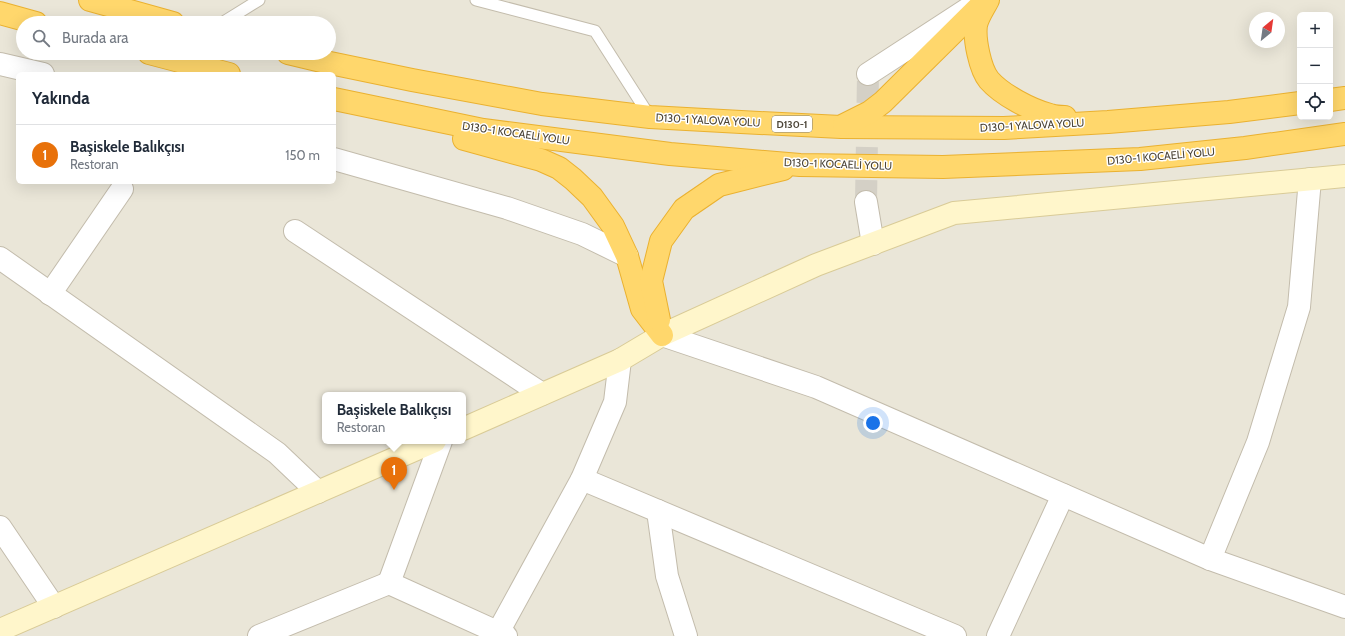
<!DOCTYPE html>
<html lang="tr">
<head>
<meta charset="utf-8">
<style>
	:root { --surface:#fff; --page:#f6f6f7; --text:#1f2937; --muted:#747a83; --line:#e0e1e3; --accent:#ff4a18 }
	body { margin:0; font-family:Cabin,sans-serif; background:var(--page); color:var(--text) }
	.controls { position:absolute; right:12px; top:12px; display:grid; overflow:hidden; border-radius:6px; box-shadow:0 4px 16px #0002 }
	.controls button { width:36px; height:36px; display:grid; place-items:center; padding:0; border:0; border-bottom:1px solid var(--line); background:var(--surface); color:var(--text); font:20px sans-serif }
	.compass { position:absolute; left:1249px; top:12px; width:36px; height:36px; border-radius:50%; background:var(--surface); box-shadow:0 4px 16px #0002; rotate:29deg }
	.you { position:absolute; left:873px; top:423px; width:14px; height:14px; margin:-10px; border:3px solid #fff; border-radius:50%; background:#1a73e8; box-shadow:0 0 0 6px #1a73e833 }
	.badge { display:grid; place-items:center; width:26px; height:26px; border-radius:50%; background:var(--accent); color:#fff; font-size:13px; font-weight:700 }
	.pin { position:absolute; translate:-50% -33px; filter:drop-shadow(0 1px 2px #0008) }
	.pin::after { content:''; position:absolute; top:21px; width:14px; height:12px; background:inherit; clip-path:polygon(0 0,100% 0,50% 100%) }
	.popup { position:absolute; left:322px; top:392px; width:144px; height:52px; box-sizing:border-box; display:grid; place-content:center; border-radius:6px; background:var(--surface); filter:drop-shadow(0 1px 3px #0005); font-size:13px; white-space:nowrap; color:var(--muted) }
	.popup b { font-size:15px; color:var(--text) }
	.popup::after { content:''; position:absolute; left:50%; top:100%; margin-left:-8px; border:8px solid transparent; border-top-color:var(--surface) }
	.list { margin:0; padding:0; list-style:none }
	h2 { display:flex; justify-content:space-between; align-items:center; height:52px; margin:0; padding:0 16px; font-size:17px }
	h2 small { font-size:13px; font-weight:400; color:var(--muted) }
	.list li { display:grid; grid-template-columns:26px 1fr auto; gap:12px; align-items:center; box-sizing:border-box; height:60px; padding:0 16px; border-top:1px solid var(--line) }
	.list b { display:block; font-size:15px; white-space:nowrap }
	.list p { margin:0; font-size:13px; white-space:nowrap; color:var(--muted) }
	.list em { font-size:13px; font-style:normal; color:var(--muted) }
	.icon { flex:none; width:22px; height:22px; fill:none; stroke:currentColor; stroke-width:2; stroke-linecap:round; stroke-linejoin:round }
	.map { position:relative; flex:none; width:1345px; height:636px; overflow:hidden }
	.search { position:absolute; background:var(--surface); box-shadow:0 4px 16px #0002; left:16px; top:16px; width:320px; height:44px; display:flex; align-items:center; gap:10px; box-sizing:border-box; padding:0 14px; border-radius:22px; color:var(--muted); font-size:15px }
	.panel { position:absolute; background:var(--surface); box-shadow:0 4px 16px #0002; left:16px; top:72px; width:320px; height:112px; border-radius:6px }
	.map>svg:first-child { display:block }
	.residential { fill:#eae6d8; fill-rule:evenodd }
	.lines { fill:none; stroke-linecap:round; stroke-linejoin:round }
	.street-tunnel { stroke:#d4d0c6; stroke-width:22; stroke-dasharray:22 11; stroke-linecap:butt }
	.lane-casing { stroke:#c3bcac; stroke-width:13 }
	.street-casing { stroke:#c3bcac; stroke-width:24 }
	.secondary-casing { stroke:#d9cb97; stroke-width:24 }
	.highway-casing { stroke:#eab130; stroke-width:24 }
	.lane { stroke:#fff; stroke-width:11 }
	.street { stroke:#fff; stroke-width:22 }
	.secondary { stroke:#fff6cb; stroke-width:22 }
	.highway { stroke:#ffd76c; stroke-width:22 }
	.labels { text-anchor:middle; stroke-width:3; stroke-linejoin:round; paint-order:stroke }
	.shield { fill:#fff; stroke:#817c73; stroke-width:1 }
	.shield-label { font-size:10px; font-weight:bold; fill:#4b4437 }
	.street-label { font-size:11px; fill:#4b4437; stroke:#fff }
</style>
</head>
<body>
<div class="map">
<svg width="1345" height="636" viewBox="0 0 1345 636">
	<rect width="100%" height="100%" fill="#f6f3ea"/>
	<path class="residential" d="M0 0H1345V636H0ZM1300 15H1330V117H1300ZM1255 18H1279V42H1255ZM23 23H329V53H23ZM18 74H334V182H18ZM325 395H463V441H325Z"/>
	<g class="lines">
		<polyline class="street-tunnel" points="866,202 868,74"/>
		<g class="lane-casing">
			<g id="lane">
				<polyline points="476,0 595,31 650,117"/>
				<polyline points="222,23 259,0"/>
			</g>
		</g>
		<g class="street-casing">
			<g id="street">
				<polyline points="0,64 43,74"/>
				<polyline points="868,74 974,5"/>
				<polyline points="334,159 507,208 582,234 627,256"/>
				<polyline points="866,202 873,244"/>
				<polyline points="295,231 542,394"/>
				<polyline points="0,258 277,453 318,492"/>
				<polyline points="50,294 122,189"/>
				<polyline points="662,335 816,387 1210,559 1345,607"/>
				<polyline points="582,479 955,636"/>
				<polyline points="658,511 667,576 686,636"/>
				<polyline points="0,527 54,607"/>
				<polyline points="1210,559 1258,442 1299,307 1310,179"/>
				<polyline points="389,583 441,441"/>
				<polyline points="259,636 389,583 506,636"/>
				<polyline points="496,636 582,479 615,402 620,360"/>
				<polyline points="998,636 1063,495"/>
			</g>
		</g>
		<g class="secondary-casing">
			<g id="secondary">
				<polyline points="463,429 620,360 662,335 816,265 954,213 1345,176"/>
				<polyline points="0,630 435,441"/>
			</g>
		</g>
		<g class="highway-casing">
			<g id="highway">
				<polyline points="90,0 173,23"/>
				<path d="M988 0C984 8 978 16 976 25 974 39 980 69 989 80 1002 95 1031 110 1050 115 1055 117 1060 117 1065 117"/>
				<polyline points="0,13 36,23"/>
				<polyline points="149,53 229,74"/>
				<polyline points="288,53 330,63 412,80 542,104 650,117 741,122 841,127 1004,128 1108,122 1229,112 1300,103"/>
				<polyline points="334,99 483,130 670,154 800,165 943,167 1140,159 1245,148 1345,134"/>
				<polyline points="1330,100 1345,98"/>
				<polyline points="844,125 870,112 883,102 982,4"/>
				<polyline points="464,139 541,160 559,168 573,179 592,197 613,226 627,256 642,309 662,335"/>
				<polyline points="659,320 651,281 661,241 684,209 719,185 783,169"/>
			</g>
		</g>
		<use href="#lane" class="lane"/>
		<use href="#street" class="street"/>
		<use href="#secondary" class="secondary"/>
		<use href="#highway" class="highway"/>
	</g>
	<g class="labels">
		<rect class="shield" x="772" y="116" width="40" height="16" rx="3"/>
		<g class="shield-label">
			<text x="792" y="128">D130-1</text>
		</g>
		<g class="street-label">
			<text transform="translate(708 120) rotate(3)" y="4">D130-1 YALOVA YOLU</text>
			<text transform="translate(1032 125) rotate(-3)" y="4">D130-1 YALOVA YOLU</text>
			<text transform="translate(516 133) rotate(8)" y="4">D130-1 KOCAELİ YOLU</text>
			<text transform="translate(1161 156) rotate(-5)" y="4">D130-1 KOCAELİ YOLU</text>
			<text transform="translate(838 164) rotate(2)" y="4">D130-1 KOCAELİ YOLU</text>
		</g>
	</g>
</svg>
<div class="controls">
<button>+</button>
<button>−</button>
<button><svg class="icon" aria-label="locate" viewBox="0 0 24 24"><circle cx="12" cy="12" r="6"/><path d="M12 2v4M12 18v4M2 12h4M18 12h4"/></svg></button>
</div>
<svg class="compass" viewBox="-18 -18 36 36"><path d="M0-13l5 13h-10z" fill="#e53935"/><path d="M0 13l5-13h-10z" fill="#747a83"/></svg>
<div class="you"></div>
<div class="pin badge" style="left:394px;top:490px;background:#e8710a">1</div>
<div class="popup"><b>Başiskele Balıkçısı</b>Restoran</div>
<div class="search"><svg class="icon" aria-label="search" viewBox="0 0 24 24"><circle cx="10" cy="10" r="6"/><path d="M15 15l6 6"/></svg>Burada ara</div>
<section class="panel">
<h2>Yakında<small></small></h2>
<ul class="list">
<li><span class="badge" style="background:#e8710a">1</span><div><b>Başiskele Balıkçısı</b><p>Restoran</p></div><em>150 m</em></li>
</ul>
</section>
</div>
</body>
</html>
